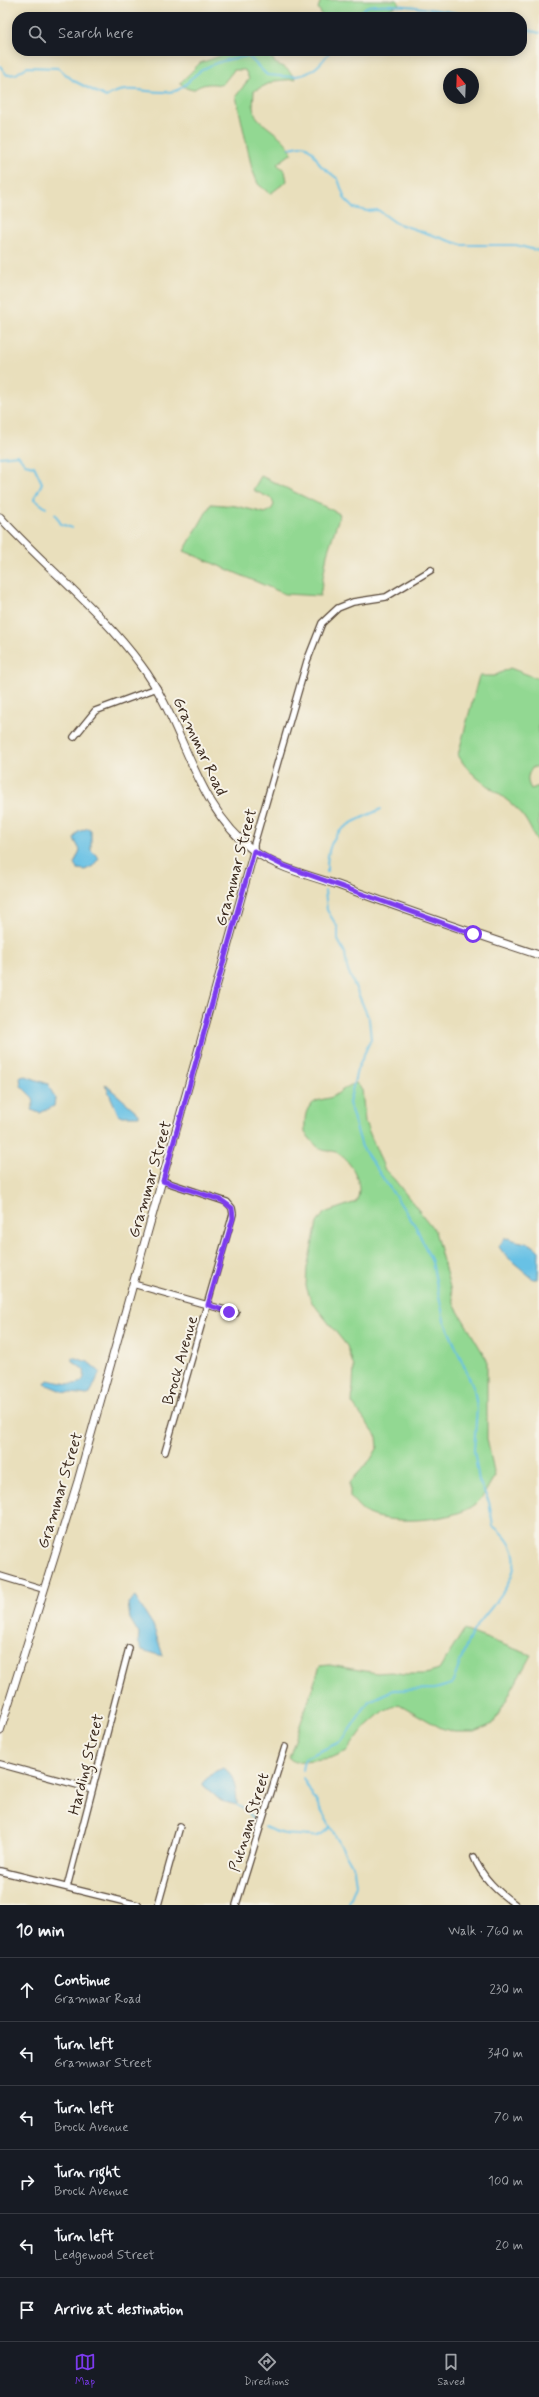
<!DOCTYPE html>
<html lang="en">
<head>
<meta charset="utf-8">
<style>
	:root { --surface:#171b24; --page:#20242c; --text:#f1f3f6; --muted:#9ea1a6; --line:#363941; --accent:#7c3aed }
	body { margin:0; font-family:Mynerve,sans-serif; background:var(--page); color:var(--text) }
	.compass { position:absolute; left:443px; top:68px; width:36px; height:36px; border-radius:50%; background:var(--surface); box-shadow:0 2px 10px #0003; rotate:341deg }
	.stop { position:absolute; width:12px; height:12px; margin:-9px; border:3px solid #7c3aed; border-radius:50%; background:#fff }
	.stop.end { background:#7c3aed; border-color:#fff; box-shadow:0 1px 4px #0008 }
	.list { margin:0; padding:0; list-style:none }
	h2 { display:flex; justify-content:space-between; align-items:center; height:52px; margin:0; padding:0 16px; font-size:17px }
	h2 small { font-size:13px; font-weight:400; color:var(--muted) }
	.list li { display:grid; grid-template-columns:26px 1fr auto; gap:12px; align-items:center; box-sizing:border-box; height:64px; padding:0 16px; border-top:1px solid var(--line) }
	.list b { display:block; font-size:15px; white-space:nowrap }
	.list p { margin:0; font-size:13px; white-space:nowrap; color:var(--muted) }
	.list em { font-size:13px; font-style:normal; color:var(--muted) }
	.icon { flex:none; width:22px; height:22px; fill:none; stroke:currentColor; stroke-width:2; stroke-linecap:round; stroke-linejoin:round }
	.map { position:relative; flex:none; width:539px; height:1905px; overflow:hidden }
	.search { position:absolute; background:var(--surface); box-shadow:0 2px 10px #0003; left:12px; right:12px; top:12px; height:44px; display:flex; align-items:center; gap:10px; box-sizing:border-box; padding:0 14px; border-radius:16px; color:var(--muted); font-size:15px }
	.sheet { height:436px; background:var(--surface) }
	nav { display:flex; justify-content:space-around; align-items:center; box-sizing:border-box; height:56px; border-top:1px solid var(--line); background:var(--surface); font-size:11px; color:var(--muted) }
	nav a { display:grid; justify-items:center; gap:2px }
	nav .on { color:var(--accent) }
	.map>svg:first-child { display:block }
	.green { fill:#92d892; stroke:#668158 }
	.water { fill:#67c1e5; stroke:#517682 }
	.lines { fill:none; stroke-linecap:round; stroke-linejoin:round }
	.stream { stroke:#67c1e5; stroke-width:2 }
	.minor-casing { stroke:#554536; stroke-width:8 }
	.tertiary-casing { stroke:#554536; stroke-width:9 }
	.minor { stroke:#fff; stroke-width:5.5 }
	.tertiary { stroke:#fff; stroke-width:7 }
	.route { stroke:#7c3aed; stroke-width:5 }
	.labels { text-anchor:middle; stroke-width:4; stroke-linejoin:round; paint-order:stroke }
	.street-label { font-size:16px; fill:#3b2a1e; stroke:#f7f3e8 }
</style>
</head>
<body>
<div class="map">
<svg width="539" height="1905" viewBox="0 0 539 1905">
	<rect width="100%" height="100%" fill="#f7f3e8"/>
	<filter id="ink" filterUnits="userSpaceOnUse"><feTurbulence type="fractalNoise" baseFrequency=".025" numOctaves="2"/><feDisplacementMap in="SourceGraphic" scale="8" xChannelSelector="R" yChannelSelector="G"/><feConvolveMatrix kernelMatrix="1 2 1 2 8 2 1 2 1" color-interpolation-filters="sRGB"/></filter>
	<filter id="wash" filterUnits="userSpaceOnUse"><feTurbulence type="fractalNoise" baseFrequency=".012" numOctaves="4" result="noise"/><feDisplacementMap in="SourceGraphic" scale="16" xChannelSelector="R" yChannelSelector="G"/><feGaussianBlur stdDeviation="0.9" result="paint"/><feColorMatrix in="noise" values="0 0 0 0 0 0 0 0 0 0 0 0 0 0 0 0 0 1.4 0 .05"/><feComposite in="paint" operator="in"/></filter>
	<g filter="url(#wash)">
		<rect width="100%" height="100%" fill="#e9dfbc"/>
		<g class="green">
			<path d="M321 0H397L399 4C375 19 351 17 323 17L318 8Z"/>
			<path d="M226 51H269L275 63 287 69 296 79 274 81 254 91C254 96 253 102 253 107 254 125 284 132 292 153L277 164 285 171 287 181 270 194 258 184 252 169 236 96 249 79 245 70H234L222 85C210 83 203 83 193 90L186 88 180 83 200 63 220 56Z"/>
			<polygon points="261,476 340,514 327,554 320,596 285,594 184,551 211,504 236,506 265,513 271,510 274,505 272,499 253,490"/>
			<path d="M510 668 539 679V767H533C527 775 526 780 531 789L539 786V846C533 834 528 821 519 811 500 791 471 780 458 755L479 676H494Z"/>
			<path d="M356 1083 362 1089 365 1122 385 1170 394 1179 435 1231 455 1306 487 1360V1439L495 1476C489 1484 484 1497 476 1504 455 1521 392 1525 368 1514 362 1511 355 1502 350 1497V1482L371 1459 378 1447 377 1437 352 1403 354 1367 347 1346 311 1301 306 1286 307 1268 317 1223 324 1213 356 1202C365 1185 352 1161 336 1152 331 1150 325 1152 321 1149 315 1146 310 1138 305 1133 305 1121 303 1107 317 1101 322 1099 327 1099 332 1097 341 1092 346 1086 356 1083Z"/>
			<polygon points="464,1630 531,1655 493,1724 474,1732 454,1732 441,1728 399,1704 383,1711 365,1727 347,1751 331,1758 294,1762 289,1758 320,1666 329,1665 377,1673 392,1672 405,1674 426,1674 439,1670"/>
		</g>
		<g class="water">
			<polygon points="88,828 91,830 91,850 99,858 93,866 85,870 78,869 74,864 80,850 74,839 78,832"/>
			<polygon points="26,1076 48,1084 55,1098 54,1106 40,1113 31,1110 34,1102 33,1098 21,1086 20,1077"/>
			<polygon points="105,1084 139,1114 139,1116 119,1116"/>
			<path d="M509 1238C520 1244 530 1240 539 1251L538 1279H533C526 1272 501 1254 499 1246L504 1239Z"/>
			<path d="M72 1357 88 1362 100 1372 90 1394 87 1395 64 1392 45 1384 48 1380C60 1382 88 1392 84 1370L72 1361Z"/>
			<polygon points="135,1597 153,1625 163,1656 142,1650 138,1642 139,1634 130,1619 128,1603"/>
			<path d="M224 1768C235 1775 237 1793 237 1805L221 1801 203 1785 204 1781 216 1771Z"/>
		</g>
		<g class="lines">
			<g class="stream">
				<path d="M359 17C361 14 363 9 366 7 385 0 453 12 477 17"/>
				<polyline points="522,28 539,33"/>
				<path d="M0 66 7 75 16 74 27 67 58 68 74 81 106 97C127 82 152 96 175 91 185 88 190 78 199 72 215 61 230 59 248 56L267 75C297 78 312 79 330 51"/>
				<polyline points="290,148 304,145 312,151 321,166 338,179 345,199 354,208 367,211 378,210 396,223 462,245 516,245 539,251"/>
				<polyline points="0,457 18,455 25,464 34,466 42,483 34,499 46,508"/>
				<polyline points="55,514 61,524 72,528"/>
				<path d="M327 872C326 829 347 825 381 809"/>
				<path d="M303 1770 305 1758 342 1741 369 1701 393 1690 435 1689 452 1684C460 1666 464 1643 476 1627 501 1594 539 1560 493 1526L489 1502 479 1481 474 1450 477 1407 474 1389 444 1320 432 1262 416 1227 362 1147 349 1103 357 1070 371 1039 369 1019 347 968 345 953 338 940V928L327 910 325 891"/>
				<polyline points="303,1778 354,1869 356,1885 348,1905"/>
				<polyline points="237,1805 249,1813 256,1822"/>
				<path d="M265 1827C276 1833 286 1835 298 1835 314 1836 317 1840 330 1827"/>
			</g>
		</g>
	</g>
	<g filter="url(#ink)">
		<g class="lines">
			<g class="minor-casing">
				<g id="minor">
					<polyline points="74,737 95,711 157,688"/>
					<polyline points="254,851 254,844 307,661 322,623 338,608 353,602 386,597 431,570"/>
					<polyline points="163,1181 227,1202 232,1208 233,1214 165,1452"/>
					<polyline points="133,1284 236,1313"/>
					<polyline points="0,1576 43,1589"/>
					<polyline points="0,1764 92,1789"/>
					<path d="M474 1857C482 1878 498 1892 516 1905"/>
					<polyline points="0,1871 138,1905"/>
					<polyline points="67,1887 129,1648"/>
					<polyline points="158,1905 180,1826"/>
					<polyline points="236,1905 285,1747"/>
				</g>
			</g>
			<g class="tertiary-casing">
				<g id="tertiary">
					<path d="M0 517C45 567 101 610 141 665 185 723 193 805 254 851 277 868 311 876 338 885 405 910 472 933 539 955"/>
					<polyline points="0,1731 78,1481 254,851"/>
				</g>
			</g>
			<use href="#minor" class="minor"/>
			<use href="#tertiary" class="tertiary"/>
		</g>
	</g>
	<g class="lines" filter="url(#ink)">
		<polyline class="route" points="229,1312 208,1305 233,1218 232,1208 221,1200 163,1181 254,851 282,865 473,934"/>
	</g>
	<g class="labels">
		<g class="street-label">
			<text transform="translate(201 746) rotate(65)" y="6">Grammar Road</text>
			<text transform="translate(235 867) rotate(-75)" y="6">Grammar Street</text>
			<text transform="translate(149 1179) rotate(-74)" y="6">Grammar Street</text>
			<text transform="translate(179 1360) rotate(-74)" y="6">Brock Avenue</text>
			<text transform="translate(59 1490) rotate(-73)" y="6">Grammar Street</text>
			<text transform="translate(85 1764) rotate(-76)" y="6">Harding Street</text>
			<text transform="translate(248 1822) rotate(-73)" y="6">Putnam Street</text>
		</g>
	</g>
</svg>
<svg class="compass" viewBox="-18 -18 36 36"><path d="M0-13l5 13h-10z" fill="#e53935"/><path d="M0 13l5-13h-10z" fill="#9ea1a6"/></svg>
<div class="stop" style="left:473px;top:934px"></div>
<div class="stop end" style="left:229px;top:1312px"></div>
<div class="search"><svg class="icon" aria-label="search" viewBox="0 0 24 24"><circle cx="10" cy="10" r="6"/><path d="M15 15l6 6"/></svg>Search here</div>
</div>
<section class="sheet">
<h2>10 min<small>Walk · 760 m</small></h2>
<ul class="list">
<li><svg class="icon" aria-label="ahead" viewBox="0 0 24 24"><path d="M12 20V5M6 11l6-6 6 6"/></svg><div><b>Continue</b><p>Grammar Road</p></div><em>230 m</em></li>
<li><svg class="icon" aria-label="left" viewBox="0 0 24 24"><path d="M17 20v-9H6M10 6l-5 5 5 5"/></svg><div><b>Turn left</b><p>Grammar Street</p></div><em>340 m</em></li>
<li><svg class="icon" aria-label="left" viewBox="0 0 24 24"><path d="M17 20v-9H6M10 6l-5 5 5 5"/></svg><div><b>Turn left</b><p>Brock Avenue</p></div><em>70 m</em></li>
<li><svg class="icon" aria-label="right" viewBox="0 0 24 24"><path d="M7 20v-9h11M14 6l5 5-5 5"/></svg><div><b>Turn right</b><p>Brock Avenue</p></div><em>100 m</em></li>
<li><svg class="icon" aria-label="left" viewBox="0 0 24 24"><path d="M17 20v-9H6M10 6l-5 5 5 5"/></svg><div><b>Turn left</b><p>Ledgewood Street</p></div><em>20 m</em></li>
<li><svg class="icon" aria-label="arrive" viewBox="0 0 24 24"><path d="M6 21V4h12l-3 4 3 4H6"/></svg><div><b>Arrive at destination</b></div></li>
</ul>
</section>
<nav>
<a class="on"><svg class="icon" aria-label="map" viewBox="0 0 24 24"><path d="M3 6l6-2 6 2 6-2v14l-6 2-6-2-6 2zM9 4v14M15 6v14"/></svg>Map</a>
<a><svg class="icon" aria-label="directions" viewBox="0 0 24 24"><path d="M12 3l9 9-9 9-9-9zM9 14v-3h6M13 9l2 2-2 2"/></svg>Directions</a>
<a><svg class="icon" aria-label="saved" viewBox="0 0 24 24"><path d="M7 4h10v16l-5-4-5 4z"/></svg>Saved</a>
</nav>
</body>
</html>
